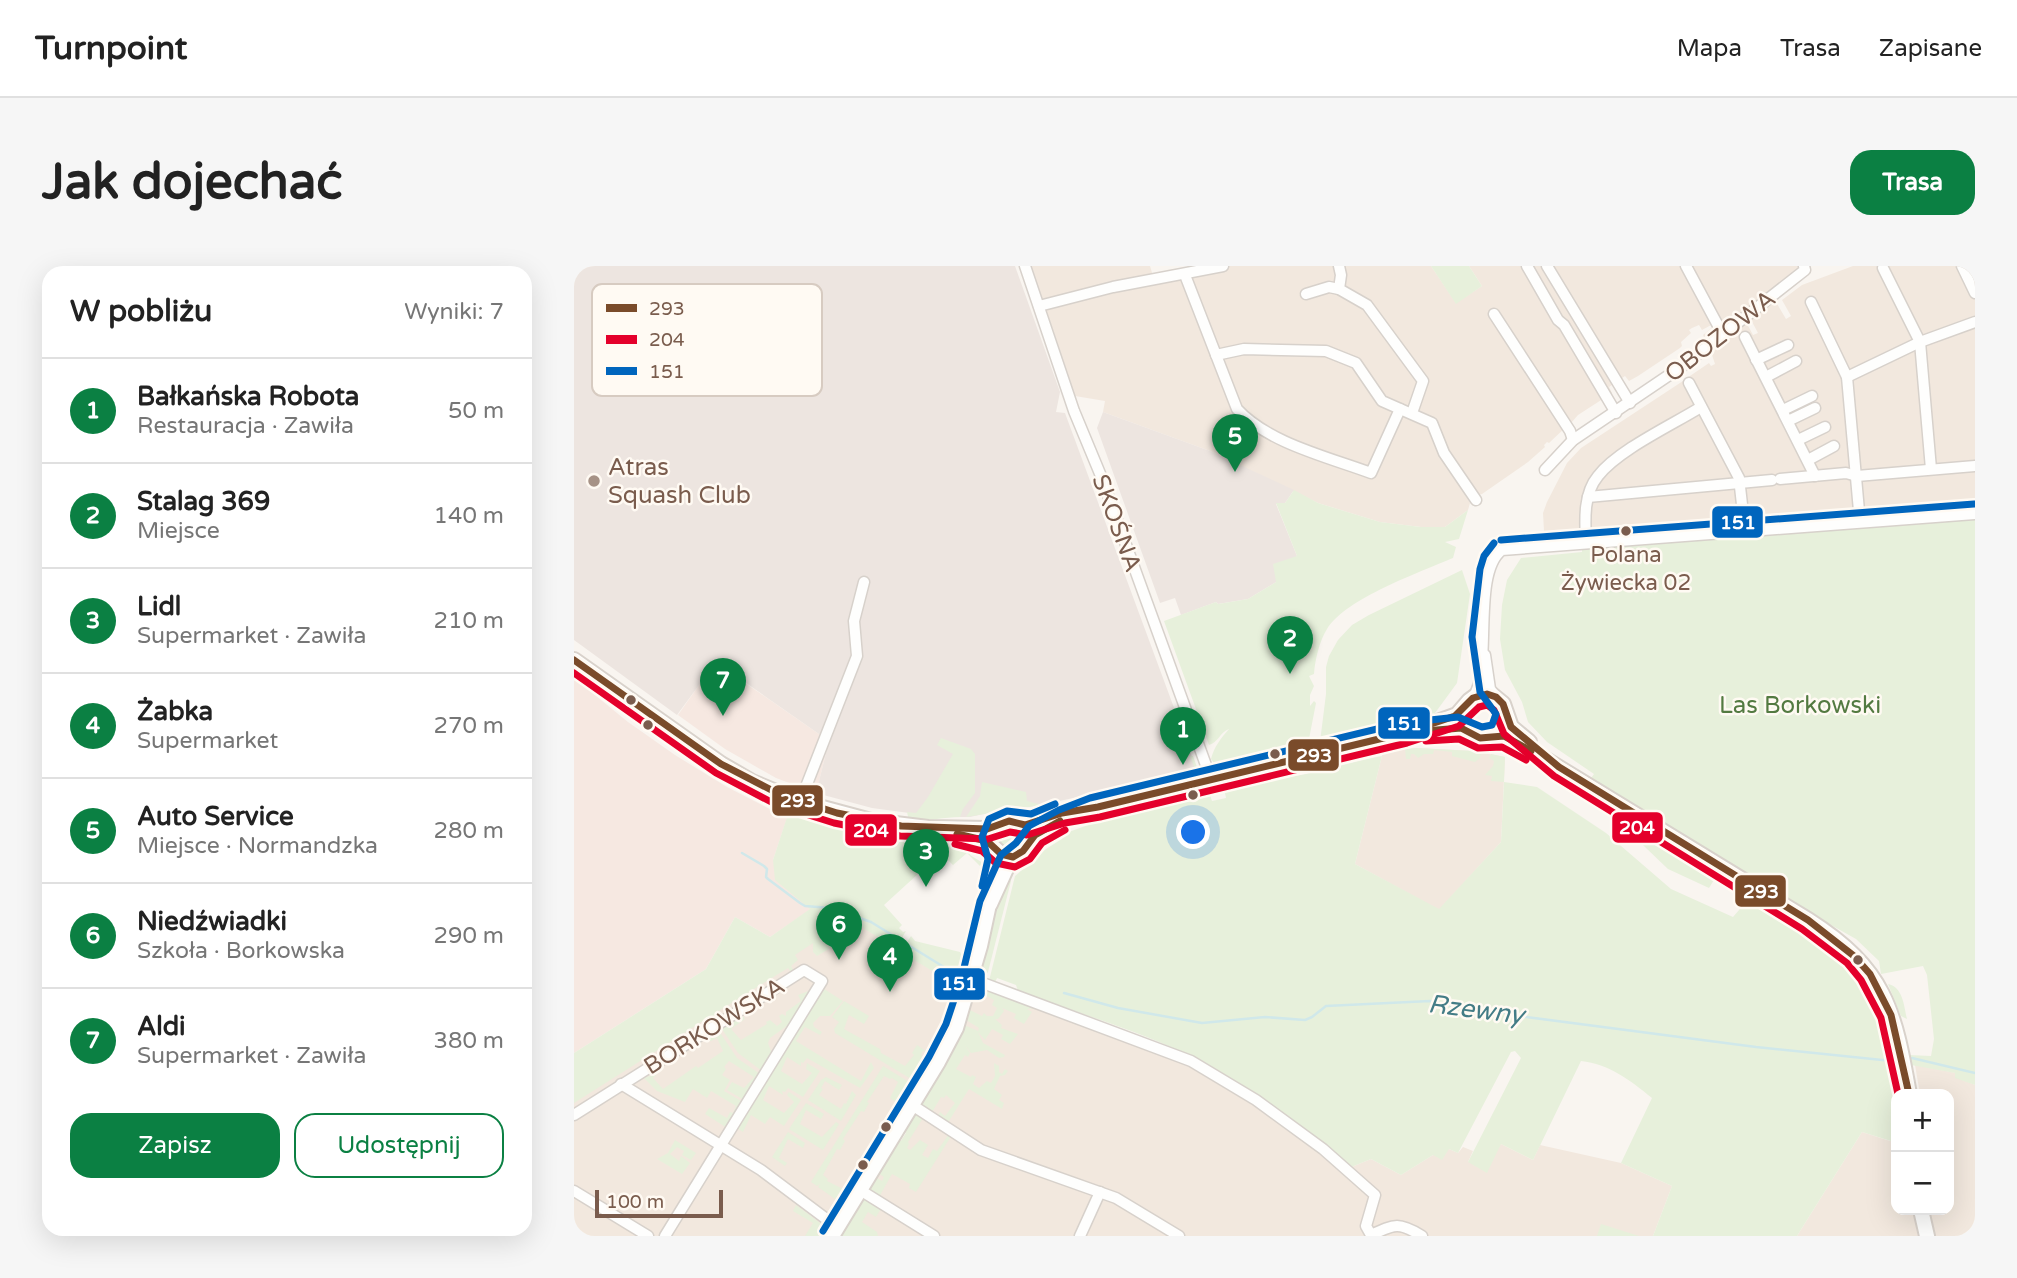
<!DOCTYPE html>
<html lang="pl">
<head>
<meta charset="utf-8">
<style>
	:root { --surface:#fff; --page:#f6f6f6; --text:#222; --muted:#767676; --line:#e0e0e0; --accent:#0b8043 }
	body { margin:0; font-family:"Varela Round",sans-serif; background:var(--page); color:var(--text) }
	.controls { position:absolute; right:21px; bottom:21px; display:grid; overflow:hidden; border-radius:14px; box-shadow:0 7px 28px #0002 }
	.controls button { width:63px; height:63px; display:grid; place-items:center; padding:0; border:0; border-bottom:2px solid var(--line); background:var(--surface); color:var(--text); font:35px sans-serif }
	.scale { position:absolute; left:21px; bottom:18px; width:128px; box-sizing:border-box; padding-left:7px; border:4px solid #7a5c4d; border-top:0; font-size:19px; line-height:24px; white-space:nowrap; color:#7a5c4d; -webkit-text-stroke:5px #fffaf3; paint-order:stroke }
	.you { position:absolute; left:620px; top:567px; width:24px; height:24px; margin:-18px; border:5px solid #fff; border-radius:50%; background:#1a73e8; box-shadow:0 0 0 10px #1a73e833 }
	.badge { display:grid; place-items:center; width:46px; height:46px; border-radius:50%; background:var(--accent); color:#fff; font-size:23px; font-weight:700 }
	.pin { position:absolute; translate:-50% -58px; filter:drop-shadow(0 2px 4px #0008) }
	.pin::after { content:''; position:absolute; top:37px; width:24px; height:21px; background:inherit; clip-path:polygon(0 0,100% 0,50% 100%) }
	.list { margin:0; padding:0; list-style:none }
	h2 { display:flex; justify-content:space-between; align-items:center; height:91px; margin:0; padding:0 28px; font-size:30px }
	h2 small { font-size:23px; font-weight:400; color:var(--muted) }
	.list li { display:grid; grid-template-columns:46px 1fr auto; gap:21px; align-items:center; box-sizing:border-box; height:105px; padding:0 28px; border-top:2px solid var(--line) }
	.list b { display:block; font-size:26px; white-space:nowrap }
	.list p { margin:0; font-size:23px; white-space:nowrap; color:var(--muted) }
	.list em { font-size:23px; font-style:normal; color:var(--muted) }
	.actions { display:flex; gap:14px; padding:21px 28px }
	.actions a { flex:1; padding:16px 0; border:2px solid var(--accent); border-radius:21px; text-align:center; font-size:24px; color:var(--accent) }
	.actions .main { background:var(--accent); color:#fff }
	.map { position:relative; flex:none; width:1401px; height:970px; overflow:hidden; border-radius:21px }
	header { display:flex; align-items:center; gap:42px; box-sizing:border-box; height:98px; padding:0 35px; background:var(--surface); border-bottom:2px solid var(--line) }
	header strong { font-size:33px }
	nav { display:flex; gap:38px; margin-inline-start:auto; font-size:24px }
	.intro { display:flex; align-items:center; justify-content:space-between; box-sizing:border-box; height:168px; padding:0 42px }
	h1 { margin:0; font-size:49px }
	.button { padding:18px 32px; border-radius:21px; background:var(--accent); color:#fff; font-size:24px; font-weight:700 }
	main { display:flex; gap:42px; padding:0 42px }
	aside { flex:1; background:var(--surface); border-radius:21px; box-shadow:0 7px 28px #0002 }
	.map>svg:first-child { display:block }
	.residential { fill:#f2e8de }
	.commercial { fill:#f6e8e1 }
	.industrial { fill:#ede5e0 }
	.green { fill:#e7f0db }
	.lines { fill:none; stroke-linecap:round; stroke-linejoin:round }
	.stream { stroke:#d0e8ea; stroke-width:2.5 }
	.street-casing { stroke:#d7d1cb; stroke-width:13 }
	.secondary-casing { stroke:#d9d2cb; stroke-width:18 }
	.street { stroke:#fefefd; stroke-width:10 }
	.secondary { stroke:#fefefd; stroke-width:14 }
	.bus-1-casing { stroke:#fffaf3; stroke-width:12 }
	.bus-2-casing { stroke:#fffaf3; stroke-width:12 }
	.bus-3-casing { stroke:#fffaf3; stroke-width:12 }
	.bus-1 { stroke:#7a4b2a; stroke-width:7 }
	.bus-2 { stroke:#e4002b; stroke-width:7 }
	.bus-3 { stroke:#0065bd; stroke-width:7 }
	.poi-dot { fill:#a69286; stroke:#fffaf3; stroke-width:2.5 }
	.bus-dot { fill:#7a5c4d; stroke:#fffaf3; stroke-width:2.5 }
	.labels { text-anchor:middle; stroke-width:5; stroke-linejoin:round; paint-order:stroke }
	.bus-label { font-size:22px; fill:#7a5c4d; stroke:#fffaf3 }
	.street-label { font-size:24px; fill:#7a5c4d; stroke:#fffaf3 }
	.poi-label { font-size:24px; fill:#7a5c4d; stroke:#fffaf3; text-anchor:start }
	.park-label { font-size:24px; fill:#537a41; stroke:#fffaf3 }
	.water-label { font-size:26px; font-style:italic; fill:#437c86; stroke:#fffaf3 }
	.key { fill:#fffaf3; stroke:#d7cbc1; stroke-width:2 }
	.key-label { font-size:19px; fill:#7a5c4d }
	.line-badge { stroke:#fffaf3; stroke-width:2.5 }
	.badge-label { font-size:19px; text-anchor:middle; font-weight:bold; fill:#fff }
</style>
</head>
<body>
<header>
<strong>Turnpoint</strong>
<nav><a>Mapa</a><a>Trasa</a><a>Zapisane</a></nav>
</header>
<div class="intro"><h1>Jak dojechać</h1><a class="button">Trasa</a></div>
<main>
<aside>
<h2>W pobliżu<small>Wyniki: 7</small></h2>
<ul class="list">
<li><span class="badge">1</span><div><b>Bałkańska Robota</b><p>Restauracja · Zawiła</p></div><em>50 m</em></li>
<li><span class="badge">2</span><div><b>Stalag 369</b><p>Miejsce</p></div><em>140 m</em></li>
<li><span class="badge">3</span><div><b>Lidl</b><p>Supermarket · Zawiła</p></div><em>210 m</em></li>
<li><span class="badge">4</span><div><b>Żabka</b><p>Supermarket</p></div><em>270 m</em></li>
<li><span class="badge">5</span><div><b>Auto Service</b><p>Miejsce · Normandzka</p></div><em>280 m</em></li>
<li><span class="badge">6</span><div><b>Niedźwiadki</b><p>Szkoła · Borkowska</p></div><em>290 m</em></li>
<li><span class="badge">7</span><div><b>Aldi</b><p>Supermarket · Zawiła</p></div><em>380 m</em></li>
</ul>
<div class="actions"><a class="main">Zapisz</a><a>Udostępnij</a></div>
</aside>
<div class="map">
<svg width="1401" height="970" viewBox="0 0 1401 970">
	<rect width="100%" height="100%" fill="#f9f5f0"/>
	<g class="residential">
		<polygon points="455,0 576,0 579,10 615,3 613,0 857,0 882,37 908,20 895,0 1234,0 1172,48 1162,49 1130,71 1129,69 1140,60 1139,58 1128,64 1125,59 1118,62 1115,64 1117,67 1107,76 1108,80 1106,82 1064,110 1055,115 1051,110 1035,121 1038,127 1004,149 997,157 991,150 993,160 975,177 973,176 970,179 971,181 954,196 908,228 904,229 899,221 890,227 896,237 894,244 871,261 847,261 806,256 744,237 636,185 529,146 531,135 501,130 472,43"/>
		<polygon points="1279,0 1401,0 1401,242 1096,266 1009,269 1006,263 970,265 969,247 973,236 993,197 1007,182 1109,115 1111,117 1115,114 1113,112 1135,97 1137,100 1141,98 1138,89 1140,87 1139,84 1136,85 1132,77 1171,54 1179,69 1184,67 1176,52 1202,36 1212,53 1217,50 1208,34 1228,19"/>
		<polygon points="843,482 899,485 931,491 927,576 865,644 781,598 809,486"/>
		<polygon points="283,646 329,670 322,682 380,718 366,766 263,933 246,956 249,959 248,962 252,965 249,970 0,970 0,830"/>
		<polygon points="408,720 607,795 681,836 775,902 797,893 827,909 859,889 875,883 884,887 889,881 899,885 894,896 927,878 959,894 966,879 1047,897 1098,920 1079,970 267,970 324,874 327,875 332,867 330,865 372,797 390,759 402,724"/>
		<polygon points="1341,799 1382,807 1387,813 1401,819 1401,970 1358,970 1353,944 1375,944 1375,828 1346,828"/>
		<polygon points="1288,866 1316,875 1322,870 1322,944 1339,944 1344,970 1223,970"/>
	</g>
	<g class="commercial">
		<polygon points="141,396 255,475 242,527 202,512 151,483 104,449"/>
		<polygon points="0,412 54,456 101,489 153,521 213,552 199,594 237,643 196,671 161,651 132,703 0,787"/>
	</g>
	<g class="industrial">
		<polygon points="0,0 441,0 486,126 482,146 491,147 623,504 468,539 427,544 396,551 365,551 298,542 242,527 255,475 142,396 103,449 0,374"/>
		<polygon points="529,146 636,185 720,224 711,237 702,238 723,290 702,316 674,333 644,338 642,336 607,349 601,332 586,337 523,162"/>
	</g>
	<g class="green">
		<polygon points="857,0 895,0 908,20 882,38"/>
		<path d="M720 224 744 237 806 256 847 261H871L894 244 885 273 871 276 882 281 879 292C846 306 771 333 753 363 746 374 741 393 740 408L735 410 740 420 736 429V440L740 435 742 437 735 473 723 479 719 477 706 480 707 482 642 500 637 493C640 481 647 472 655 463 646 466 644 477 635 479L590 355 642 336 644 338 674 333 702 316 699 298 723 290 702 237H711Z"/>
		<polygon points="1401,251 1401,819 1381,812 1381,807 1337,799 1335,789 1357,790 1360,773 1353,709 1349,700 1307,708 1305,695 1282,673 1216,636 1015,515 1020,508 973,476 954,456 948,436 931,404 926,373 928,339 933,314 947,292 1008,286 1008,282"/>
		<polygon points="888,304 896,328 883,417 861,447 830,457 746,476 752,428 752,401 755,390 764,374 778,359 795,349"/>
		<path d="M367 472 397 483 401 488V527L389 543 386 551C368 551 353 556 335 555L333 546 342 547 354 531 379 488 363 479Z"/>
		<polygon points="843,482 899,485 907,487 906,492 901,496 878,490 878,486 860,484 859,488 850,488 844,492 840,488 837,488 836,493 832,493 831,483"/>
		<path d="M917 488 931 491 930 516 963 521 1032 567 1097 623 1159 651 1178 629 1219 653 1269 689 1297 723 1316 771 1324 809 1322 868 1317 875 1288 866 1223 970H1079L1098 920 1047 897 1078 832C1056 814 1035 798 1007 795L959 894 927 878 913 907 894 896 947 792 941 785 937 786 884 887 875 883 868 894 859 889 827 909 797 893 775 902C730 862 681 825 628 796 571 766 505 748 444 725L442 719 423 712 420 719 415 715 441 610 472 583 488 573 489 568 517 558 531 546 573 535 614 530 616 533 634 528V525L638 523 640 527 636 529 638 535 652 532 649 517 713 502 715 511C747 506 777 496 808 490L781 598 865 643 927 576 930 516 917 515 918 510 911 509 919 500 920 495 915 492Z"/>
		<polygon points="616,490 619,490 624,504 620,510 522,535 518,527 621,503"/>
		<polygon points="408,516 452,526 453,535 468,539 392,551 406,530"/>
		<polygon points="215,545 276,566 358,573 396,585 396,589 409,597 406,600 393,587 379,599 367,587 310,639 328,659 325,662 329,666 332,665 322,682 284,659 263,678 243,690 239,686 239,677 221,689 224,694 217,700 220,705 218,707 214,702 143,746 146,752 136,758 132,753 93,778 96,783 94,785 90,780 0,837 0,787 132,703 161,651 196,671 236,643 201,614 199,594"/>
		<polygon points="1050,551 1143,609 1135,622 1094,603 1046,557"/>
		<circle cx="436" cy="573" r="12"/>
		<polygon points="432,611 437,615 414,706 408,713 405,707 423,630"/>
		<polygon points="337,670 341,675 386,686 394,702 388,723 327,686"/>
		<path d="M1314 718C1329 721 1330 740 1333 753L1327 750Z"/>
		<polygon points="247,721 269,735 256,750 246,750 239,757 240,761 248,766 246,769 231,761 222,775 287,815 297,796 300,802 286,822 233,792 229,797 227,796 227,800 213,791 207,805 228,818 238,807 232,803 233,797 246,805 229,831 214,822 211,826 208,825 209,829 195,820 189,834 210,847 220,836 213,829 215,826 227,834 210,860 196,851 191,858 177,849 169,866 161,861"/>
		<polygon points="237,724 217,757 196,772 194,777 198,788 188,805 164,787 148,763 169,750 171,753 157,763 167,774 193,758 192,756 196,754 203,760 208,756 205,750 208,748 212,750 212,746 227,735 224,729"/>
		<polygon points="415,725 460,742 453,743 458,746 450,758 440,752 442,748 428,742 430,745 424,753 421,753 428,759 427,762 444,768 436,778 427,773 429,769 418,763 411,774 404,766 409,777 431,789 430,791 425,792 413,784 397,787 391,779 396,787 394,791 391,789 382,803 397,811 398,809 402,811 399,818 405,822 413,815 417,817 421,810 420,797 425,800 425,806 428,808 431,803 434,805 431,809 426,810 420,823 428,829 425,834 430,837 428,843 395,823 373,858 363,852 366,846 371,850 381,837 372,829 370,832 367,831 357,848 346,839 372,797 390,759 404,765 405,762 392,754 396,744 408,750 410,747 413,750 419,750 423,742 418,739 420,734 411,729"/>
		<polygon points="270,735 295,750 290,758 275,749 270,763 306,783 307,787 331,800 340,789 338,787 343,779 353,786 349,785 347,789 350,791 337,813 261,767 260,763 265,756 258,751"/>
		<polygon points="145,765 163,792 186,808 170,834 153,824 158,816 170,822 180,811 155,795 150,801 152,803 148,809 156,814 150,825 169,836 153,862 131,848 135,842 153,852 156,846 159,847 162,840 137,825 133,832 119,823 111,836 83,825 70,812 84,807 79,812 89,823 122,800 124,802 149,785 143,772 137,775 132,774"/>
		<polygon points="309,800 335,816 322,836 316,832 324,816 318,812 316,813 310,810 293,836 295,837 290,846 287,845 269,873 271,875 266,884 263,883 249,909 254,913 253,915 269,923 261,933 244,921 246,918 243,920 237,916"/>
		<polygon points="252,811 268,819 265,824 251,815 247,822 249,823 245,829 267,843 270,837 272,838 278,825 282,829 267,855 234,834 247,814"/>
		<polygon points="232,837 250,848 247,853 232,844 226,858 248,871 262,856 265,858 249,884 215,863"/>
		<polygon points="342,848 349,852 334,876 335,878 333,882 336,884 346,874 354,879 348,889 354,892 359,883 363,885 375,868 380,871 376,872 342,926 335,922 336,918 318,908 305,931 297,926 295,921 301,911 308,915 310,911 304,907 324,874 327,875 332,867 330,865"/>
		<polygon points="214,866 231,877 229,882 214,873 205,892 213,897 211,900 198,891"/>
		<polygon points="101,874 122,887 117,894 108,889 110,885 103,881 96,888 105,895 107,890 116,897 108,908 83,893 94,887"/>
		<polygon points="292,933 308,941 302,951 294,946 288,956 303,966 304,970 263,970 287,934"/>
		<polygon points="222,939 249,959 248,962 252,965 249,970 231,970 239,957 219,945"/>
		<polygon points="1027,958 1065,970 1023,970"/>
	</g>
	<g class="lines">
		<g class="stream">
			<polyline points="168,587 190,600 193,603 192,611 194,613 226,637 231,640 257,642 297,656 386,711"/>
			<polyline points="490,727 544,742 628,757 691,751 731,754 738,751 752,740 856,735 892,743 901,741 945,750 1182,781 1318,795"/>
			<polyline points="1338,792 1401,807"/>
		</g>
		<g class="street-casing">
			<g id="street">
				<polyline points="451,0 500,145 527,210 637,513"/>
				<polyline points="765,0 767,9 765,23 793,39 849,115 838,147"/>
				<polyline points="953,0 984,54 990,59 1042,147"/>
				<polyline points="973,0 1056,137"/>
				<polyline points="1112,0 1148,67"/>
				<polyline points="1388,0 1401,27"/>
				<polyline points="1309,2 1346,76 1357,203"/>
				<path d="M611 9 663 143C694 177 754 191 797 207L826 143"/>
				<polyline points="732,28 755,21 765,23"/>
				<polyline points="1237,36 1273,111 1286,256"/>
				<polyline points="465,40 539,21 649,0"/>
				<polyline points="920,48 996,165 999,174"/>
				<polyline points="1171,71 1241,210"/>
				<polyline points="642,89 670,83 752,85 782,97 808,135 858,157 870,187 902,234"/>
				<polyline points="1182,94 1214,79"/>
				<polyline points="1192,111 1222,95"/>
				<polyline points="1273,111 1346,76 1401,56"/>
				<polyline points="1115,117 1165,212 1171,265"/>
				<polyline points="1209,144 1238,130"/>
				<polyline points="1214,155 1241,142"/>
				<polyline points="1224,174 1251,161"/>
				<polyline points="1234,194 1260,180"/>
				<polyline points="971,204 999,174 1110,99 1231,4 1230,0"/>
				<polyline points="1206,213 1272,207 1283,210 1401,200"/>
				<polyline points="1014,231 1198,214"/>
				<path d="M1012 277C1011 255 1009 228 1024 210 1044 184 1098 159 1127 141"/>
				<polyline points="911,389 916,423 922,431"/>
				<path d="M899 432C919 403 897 307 928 284L1401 248"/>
				<polyline points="226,536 283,390 280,355 290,316"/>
				<path d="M398 713 617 795 682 834 749 883 801 929 792 960 797 969C821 958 825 956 848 970"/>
				<polyline points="47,818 187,904 263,961"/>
				<polyline points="338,839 407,884 542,932 605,970"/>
				<polyline points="0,849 230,704 248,715 91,970"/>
				<polyline points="286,924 360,970"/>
				<polyline points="0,925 74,970"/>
				<polyline points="506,970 526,926"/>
			</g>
		</g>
		<g class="secondary-casing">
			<g id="secondary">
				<polyline points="0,394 147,498 178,516 226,536 297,555 354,562 413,563 435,555 451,559 483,549"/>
				<polyline points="858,458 883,449 895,435 903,429 918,429 929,438 937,461 955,476"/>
				<polyline points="386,569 413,575 429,590"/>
				<path d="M416 638 436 594 449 585 457 573 480 558 518 542 830 467 887 462 906 472 930 470 954 483 1234 654C1311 703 1320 743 1335 828"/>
				<polyline points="1347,944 1353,970"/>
				<polyline points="258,970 364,796 382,762 406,680 425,592 423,585"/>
			</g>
		</g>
		<use href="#street" class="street"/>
		<use href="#secondary" class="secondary"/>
		<g class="bus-1-casing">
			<g id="bus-1">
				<polyline points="0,394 147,498 207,529 263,547 327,560 413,563 435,555 451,559 488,547 524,541 830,467 881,450 899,432 913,428 922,431 929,438 937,461 985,501 1234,654 1280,690 1296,708 1317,749 1335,828"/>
				<polyline points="851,465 887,462 906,472 930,470 957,485"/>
				<polyline points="383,568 413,575 427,588 439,591 449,585 461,569 486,555"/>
			</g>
		</g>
		<g class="bus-2-casing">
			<g id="bus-2">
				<polyline points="0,407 142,507 203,539 260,557 326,570 414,573 436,566 453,569 491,557 526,551 833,477 885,460 905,441 913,439 920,444 930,468 980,510 1228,663 1273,697 1287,714 1307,752 1324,828"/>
				<polyline points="852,475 885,473 904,482 928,481 952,494"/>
				<polyline points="381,578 408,585 422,597 441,601 456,593 468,577 491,564"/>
			</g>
		</g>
		<g class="bus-3-casing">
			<g id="bus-3">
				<polyline points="927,274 1400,238"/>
				<polyline points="408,620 414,593 408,571 415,553 433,545 457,548 481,538"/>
				<polyline points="249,965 355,791 372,758 388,710 406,635 427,589 442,577 455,560 485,544 516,532 828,457 884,451 908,461 918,459 922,448 906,426 898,371 906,303 910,290 920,277"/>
			</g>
		</g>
		<use href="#bus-1" class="bus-1"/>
		<use href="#bus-2" class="bus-2"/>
		<use href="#bus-3" class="bus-3"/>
	</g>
	<circle class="poi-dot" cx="20" cy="215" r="7"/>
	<g class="bus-dot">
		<circle cx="1052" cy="265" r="6"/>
		<circle cx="57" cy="434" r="6"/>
		<circle cx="74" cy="459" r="6"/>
		<circle cx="701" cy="488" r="6"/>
		<circle cx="619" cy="529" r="6"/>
		<circle cx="1284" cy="694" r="6"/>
		<circle cx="312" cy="861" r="6"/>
		<circle cx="289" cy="899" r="6"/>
	</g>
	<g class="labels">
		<g class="bus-label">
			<text x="1052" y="296">Polana<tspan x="1052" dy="28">Żywiecka 02</tspan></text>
		</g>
		<g class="street-label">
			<text transform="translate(1146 70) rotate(-38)" y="8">OBOZOWA</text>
			<text transform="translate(543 257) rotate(70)" y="8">SKOŚNA</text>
			<text transform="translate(140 760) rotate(-32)" y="8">BORKOWSKA</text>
		</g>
		<g class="poi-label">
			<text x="34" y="209">Atras<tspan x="34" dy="28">Squash Club</tspan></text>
		</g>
		<g class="park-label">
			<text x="1226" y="447">Las Borkowski</text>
		</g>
		<g class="water-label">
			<text transform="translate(902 743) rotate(7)" y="9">Rzewny</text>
		</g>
	</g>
	<rect x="18" y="18" width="230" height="112" rx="10" class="key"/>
	<rect x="32" y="38" width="31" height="8" fill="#7a4b2a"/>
	<rect x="32" y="69" width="31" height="9" fill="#e4002b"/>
	<rect x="32" y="101" width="31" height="8" fill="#0065bd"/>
	<g class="key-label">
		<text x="75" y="49">293</text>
		<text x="75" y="80">204</text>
		<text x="75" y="112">151</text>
	</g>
	<g class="line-badge">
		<rect x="1137" y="239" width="53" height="34" rx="7" fill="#0065bd"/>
		<rect x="803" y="440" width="54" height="34" rx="7" fill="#0065bd"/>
		<rect x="713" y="472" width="53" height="34" rx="7" fill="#7a4b2a"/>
		<rect x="197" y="518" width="53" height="33" rx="7" fill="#7a4b2a"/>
		<rect x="1037" y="545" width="53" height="33" rx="7" fill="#e4002b"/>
		<rect x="270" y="547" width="54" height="34" rx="7" fill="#e4002b"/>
		<rect x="1160" y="608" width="53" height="34" rx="7" fill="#7a4b2a"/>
		<rect x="359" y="701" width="53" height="34" rx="7" fill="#0065bd"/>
	</g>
	<g class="badge-label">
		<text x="1164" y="263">151</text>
		<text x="830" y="464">151</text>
		<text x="740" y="496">293</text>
		<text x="224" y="541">293</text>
		<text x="1063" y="568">204</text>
		<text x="297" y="571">204</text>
		<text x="1187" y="632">293</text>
		<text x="385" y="724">151</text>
	</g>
</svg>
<div class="controls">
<button>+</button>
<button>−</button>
</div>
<div class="scale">100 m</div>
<div class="you"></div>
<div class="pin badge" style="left:609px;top:499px">1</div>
<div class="pin badge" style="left:716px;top:408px">2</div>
<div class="pin badge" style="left:352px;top:621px">3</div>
<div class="pin badge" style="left:316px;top:726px">4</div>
<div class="pin badge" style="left:661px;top:206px">5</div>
<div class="pin badge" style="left:265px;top:694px">6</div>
<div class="pin badge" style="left:149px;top:450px">7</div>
</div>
</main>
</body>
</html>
